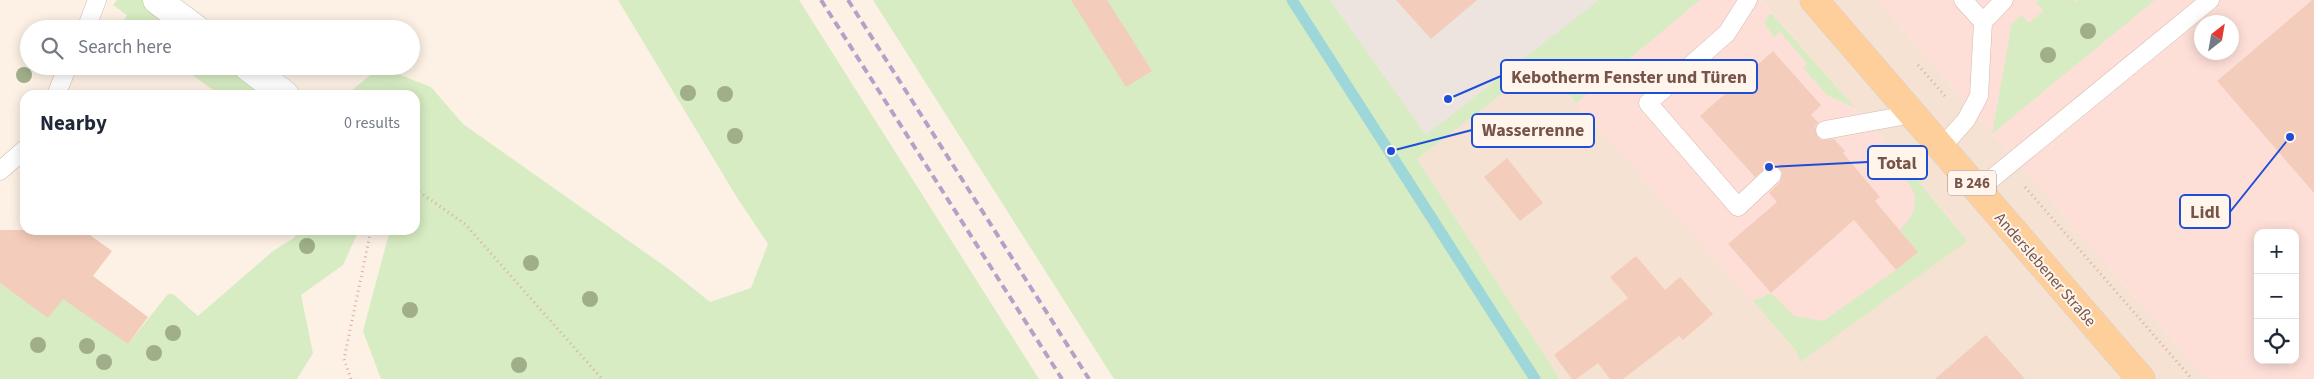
<!DOCTYPE html>
<html lang="en">
<head>
<meta charset="utf-8">
<style>
	:root { --surface:#fff; --page:#f6f6f7; --text:#1f2937; --muted:#747a83; --line:#e0e1e3 }
	body { margin:0; font-family:"Source Sans 3",sans-serif; background:var(--page); color:var(--text) }
	.controls { position:absolute; right:15px; bottom:15px; display:grid; overflow:hidden; border-radius:10px; box-shadow:0 2px 12px #0003 }
	.controls button { width:45px; height:45px; display:grid; place-items:center; padding:0; border:0; border-bottom:1px solid var(--line); background:var(--surface); color:var(--text); font:25px sans-serif }
	.compass { position:absolute; left:2194px; top:15px; width:45px; height:45px; border-radius:50%; background:var(--surface); box-shadow:0 2px 12px #0003; rotate:31deg }
	.list { margin:0; padding:0; list-style:none }
	h2 { display:flex; justify-content:space-between; align-items:center; height:65px; margin:0; padding:0 20px; font-size:21px }
	h2 small { font-size:16px; font-weight:400; color:var(--muted) }
	.icon { flex:none; width:28px; height:28px; fill:none; stroke:currentColor; stroke-width:2; stroke-linecap:round; stroke-linejoin:round }
	.map { position:relative; flex:none; width:2314px; height:379px; overflow:hidden }
	.search { position:absolute; background:var(--surface); box-shadow:0 2px 12px #0003; left:20px; top:20px; width:400px; height:55px; display:flex; align-items:center; gap:12px; box-sizing:border-box; padding:0 18px; border-radius:28px; color:var(--muted); font-size:19px }
	.panel { position:absolute; background:var(--surface); box-shadow:0 2px 12px #0003; left:20px; top:90px; width:400px; height:145px; border-radius:15px }
	.map>svg:first-child { display:block }
	.residential { fill:#f5e2d3 }
	.commercial { fill:#fedfd8; fill-rule:evenodd }
	.industrial { fill:#ede4df }
	.green { fill:#d7ecc2 }
	.lines { fill:none; stroke-linecap:round; stroke-linejoin:round }
	.stream { stroke:#9ed7da; stroke-width:11 }
	.building { fill:#f4ccbb }
	.lane-casing { stroke:#d1b9ad; stroke-width:19 }
	.street-casing { stroke:#d1b9ad; stroke-width:29 }
	.primary-casing { stroke:#d9cfcc; stroke-width:29 }
	.path { stroke:#d9af9e; stroke-width:3; stroke-dasharray:1 4; stroke-linecap:butt }
	.lane { stroke:#fff; stroke-width:18 }
	.street { stroke:#fff; stroke-width:28 }
	.primary { stroke:#fecf9b; stroke-width:28 }
	.rail { stroke:#b2a2c8; stroke-width:4; stroke-dasharray:8 5; stroke-linecap:butt }
	.tree { fill:#a0ae89 }
	.labels { text-anchor:middle; stroke-width:4; stroke-linejoin:round; paint-order:stroke }
	.shield { fill:#fff5ec; stroke:#a0847a; stroke-width:1 }
	.shield-label { font-size:15px; font-weight:bold; fill:#775449 }
	.street-label { font-size:16px; fill:#775449; stroke:#fff5ec }
	.leader { fill:none; stroke:#1d4ed8; stroke-width:2 }
	.callout-dot { fill:#1d4ed8; stroke:#fff5ec; stroke-width:2 }
	.callout { fill:#fff5ec; stroke:#1d4ed8; stroke-width:2 }
	.callout-label { font-size:18px; text-anchor:middle; font-weight:bold; fill:#775449 }
</style>
</head>
<body>
<div class="map">
<svg width="2314" height="379" viewBox="0 0 2314 379">
	<rect width="100%" height="100%" fill="#fdf1e5"/>
	<polygon class="residential" points="1761,0 1877,0 2206,379 1560,379 1417,159 1543,62 1576,103 1798,352 1956,225"/>
	<g class="commercial">
		<polygon points="1624,0 1761,0 1956,225 1797,353 1576,103 1543,62"/>
		<path d="M1877 0H2314V379H2206ZM2202 22H2232V52H2202ZM2258 233H2295V360H2258Z"/>
	</g>
	<polygon class="industrial" points="1330,0 1624,0 1434,147"/>
	<g class="green">
		<polygon points="117,0 142,0 178,29 126,29 121,25 127,15 113,5"/>
		<polygon points="618,0 799,0 1039,379 381,379 363,331 390,230 415,230 415,95 346,95 380,67 431,87 463,124 670,270 710,302 751,288 768,244 736,196"/>
		<polygon points="873,0 1330,0 1426,135 1599,0 1700,0 1576,103 1543,62 1417,159 1560,379 1114,379"/>
		<polygon points="2039,0 2074,0 2076,2 2079,0 2155,0 1992,134 2012,23 2022,15 2029,23 2043,11 2036,2"/>
		<polygon points="1769,14 1772,14 1855,108 1827,95 1803,68 1807,64 1780,32 1774,37 1764,23"/>
		<polygon points="180,66 226,66 262,95 220,95"/>
		<path d="M1889 145 1967 241 1800 362 1797 352 1753 301 1771 293 1794 316 1823 321 1896 270 1918 252 1900 230C1932 197 1907 182 1884 155L1885 146Z"/>
		<polygon points="300,230 359,230 343,265 301,295 313,353 297,379 0,379 0,283 48,317 0,253 128,344 168,294 173,294 198,316 273,251 294,238"/>
	</g>
	<g class="lines">
		<polyline class="stream" points="1292,0 1535,379"/>
	</g>
	<g class="building">
		<polygon points="1071,0 1107,0 1152,71 1126,87"/>
		<polygon points="1396,0 1477,0 1431,39"/>
		<polygon points="2312,0 2314,0 2314,193 2217,81"/>
		<polygon points="1773,51 1821,105 1811,115 1818,122 1815,127 1817,136 1822,140 1834,139 1845,151 1843,153 1880,197 1875,201 1918,252 1896,270 1854,220 1771,293 1728,244 1777,202 1769,193 1780,182 1782,173 1779,167 1770,165 1755,177 1700,116"/>
		<polygon points="1507,158 1543,203 1520,221 1484,177"/>
		<polygon points="0,230 83,230 112,251 93,276 148,317 128,344 63,299 48,318 0,283"/>
		<polygon points="1636,256 1665,290 1680,277 1713,314 1683,340 1679,336 1623,379 1610,379 1598,363 1576,379 1572,379 1554,355 1628,298 1610,277"/>
		<polygon points="1986,335 2025,379 1935,379"/>
	</g>
	<g class="lines">
		<g class="lane-casing">
			<g id="lane">
				<polyline points="1748,0 1727,33 1648,103 1738,207 1772,175"/>
				<polyline points="1983,22 2004,0"/>
				<polyline points="86,29 97,0"/>
				<polyline points="56,95 68,66"/>
				<polyline points="1825,130 1913,114"/>
				<polyline points="1941,148 1966,120 1979,96 1983,22 1963,0"/>
				<polyline points="0,171 25,149"/>
				<polyline points="1978,190 2210,0"/>
			</g>
		</g>
		<g class="street-casing">
			<g id="street">
				<polyline points="157,0 196,29"/>
				<polyline points="247,66 285,95"/>
			</g>
		</g>
		<g class="primary-casing">
			<polyline id="primary" points="1814,0 2141,379"/>
		</g>
		<g class="path">
			<polyline points="1918,65 1945,96"/>
			<polyline points="2025,187 2192,379"/>
			<polyline points="415,189 465,224 602,379"/>
			<polyline points="351,379 344,359 371,230"/>
		</g>
		<use href="#lane" class="lane"/>
		<use href="#street" class="street"/>
		<use href="#primary" class="primary"/>
		<g class="rail">
			<polyline points="821,0 1062,379"/>
			<polyline points="848,0 1089,379"/>
		</g>
	</g>
	<g class="tree">
		<circle cx="2088" cy="31" r="8"/>
		<circle cx="2048" cy="55" r="8"/>
		<circle cx="24" cy="75" r="8"/>
		<circle cx="688" cy="93" r="8"/>
		<circle cx="725" cy="94" r="8"/>
		<circle cx="735" cy="136" r="8"/>
		<circle cx="307" cy="246" r="8"/>
		<circle cx="531" cy="263" r="8"/>
		<circle cx="590" cy="299" r="8"/>
		<circle cx="410" cy="310" r="8"/>
		<circle cx="173" cy="333" r="8"/>
		<circle cx="38" cy="345" r="8"/>
		<circle cx="87" cy="346" r="8"/>
		<circle cx="154" cy="353" r="8"/>
		<circle cx="104" cy="362" r="8"/>
		<circle cx="519" cy="365" r="8"/>
	</g>
	<g class="labels">
		<rect class="shield" x="1948" y="170.5" width="48" height="25" rx="4"/>
		<g class="shield-label">
			<text x="1972" y="188">B 246</text>
		</g>
		<g class="street-label">
			<text transform="translate(2046 269) rotate(49)" y="6">Anderslebener Straße</text>
		</g>
	</g>
	<path class="leader" d="M1448 99L1501 76M1391 151L1472 130M1769 167L1868 162M2290 137L2230 212"/>
	<g class="callout-dot">
		<circle cx="1448" cy="99" r="5"/>
		<circle cx="1391" cy="151" r="5"/>
		<circle cx="1769" cy="167" r="5"/>
		<circle cx="2290" cy="137" r="5"/>
	</g>
	<g class="callout">
		<rect x="1501" y="60" width="256" height="33" rx="5"/>
		<rect x="1472" y="114" width="122" height="33" rx="5"/>
		<rect x="1868" y="146" width="59" height="33" rx="5"/>
		<rect x="2180" y="195" width="50" height="33" rx="5"/>
	</g>
	<g class="callout-label">
		<text x="1629" y="83">Kebotherm Fenster und Türen</text>
		<text x="1533" y="136">Wasserrenne</text>
		<text x="1897" y="169">Total</text>
		<text x="2205" y="218">Lidl</text>
	</g>
</svg>
<div class="controls">
<button>+</button>
<button>−</button>
<button><svg class="icon" aria-label="locate" viewBox="0 0 24 24"><circle cx="12" cy="12" r="6"/><path d="M12 2v4M12 18v4M2 12h4M18 12h4"/></svg></button>
</div>
<svg class="compass" viewBox="-18 -18 36 36"><path d="M0-13l5 13h-10z" fill="#e53935"/><path d="M0 13l5-13h-10z" fill="#747a83"/></svg>
<div class="search"><svg class="icon" aria-label="search" viewBox="0 0 24 24"><circle cx="10" cy="10" r="6"/><path d="M15 15l6 6"/></svg>Search here</div>
<section class="panel">
<h2>Nearby<small>0 results</small></h2>
<ul class="list">
</ul>
</section>
</div>
</body>
</html>
